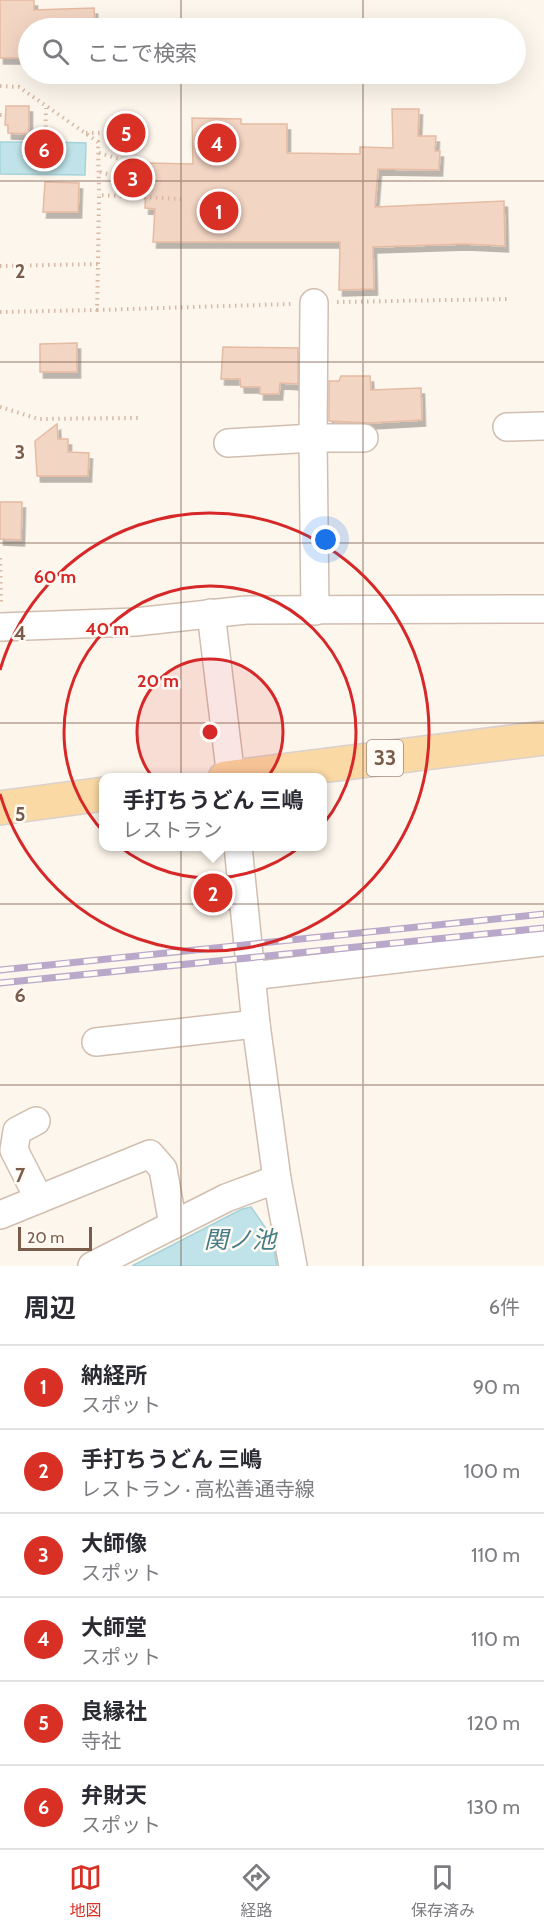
<!DOCTYPE html>
<html lang="ja">
<head>
<meta charset="utf-8">
<style>
	:root { --surface:#fff; --page:#f2f2f3; --text:#2b2b33; --muted:#7c7c81; --line:#e1e1e2; --accent:#d93025 }
	body { margin:0; font-family:Cabin,"Noto Sans JP",sans-serif; background:var(--page); color:var(--text) }
	.scale { position:absolute; left:18px; bottom:15px; width:74px; box-sizing:border-box; padding-left:6px; border:3px solid #7a5c4d; border-top:0; font-size:16px; line-height:21px; white-space:nowrap; color:#7a5c4d; -webkit-text-stroke:4px #fffaf3; paint-order:stroke }
	.you { position:absolute; left:326px; top:540px; width:21px; height:21px; margin:-15px; border:4px solid #fff; border-radius:50%; background:#1a73e8; box-shadow:0 0 0 9px #1a73e833 }
	.badge { display:grid; place-items:center; width:39px; height:39px; border-radius:50%; background:var(--accent); color:#fff; font-size:20px; font-weight:700 }
	.pin { position:absolute; translate:-50% -50%; border:3px solid #fff; box-shadow:0 2px 6px #0006 }
	.popup { position:absolute; left:99px; top:773px; width:228px; height:78px; box-sizing:border-box; display:grid; place-content:center; border-radius:12px; background:var(--surface); filter:drop-shadow(0 2px 4px #0005); font-size:20px; white-space:nowrap; color:var(--muted) }
	.popup b { font-size:22px; color:var(--text) }
	.popup::after { content:''; position:absolute; left:50%; top:100%; margin-left:-12px; border:12px solid transparent; border-top-color:var(--surface) }
	.list { margin:0; padding:0; list-style:none }
	h2 { display:flex; justify-content:space-between; align-items:center; height:78px; margin:0; padding:0 24px; font-size:26px }
	h2 small { font-size:20px; font-weight:400; color:var(--muted) }
	.list li { display:grid; grid-template-columns:39px 1fr auto; gap:18px; align-items:center; box-sizing:border-box; height:84px; padding:0 24px; border-top:2px solid var(--line) }
	.list b { display:block; font-size:22px; white-space:nowrap }
	.list p { margin:0; font-size:20px; white-space:nowrap; color:var(--muted) }
	.list em { font-size:20px; font-style:normal; color:var(--muted) }
	.icon { flex:none; width:33px; height:33px; fill:none; stroke:currentColor; stroke-width:2; stroke-linecap:round; stroke-linejoin:round }
	.map { position:relative; flex:none; width:544px; height:1266px; overflow:hidden }
	.search { position:absolute; background:var(--surface); box-shadow:0 6px 24px #0002; left:18px; right:18px; top:18px; height:66px; display:flex; align-items:center; gap:15px; box-sizing:border-box; padding:0 21px; border-radius:33px; color:var(--muted); font-size:22px }
	.sheet { height:582px; background:var(--surface) }
	nav { display:flex; justify-content:space-around; align-items:center; box-sizing:border-box; height:84px; border-top:2px solid var(--line); background:var(--surface); font-size:16px; color:var(--muted) }
	nav a { display:grid; justify-items:center; gap:3px }
	nav .on { color:var(--accent) }
	.map>svg:first-child { display:block }
	.water { fill:#bfe3e8; stroke:#a5d3da; stroke-width:1.5 }
	.building { fill:#f3d5c3; stroke:#e6bba3; stroke-width:1.5; filter:url(#shadow) }
	.lines { fill:none; stroke-linecap:round; stroke-linejoin:round }
	.minor-casing { stroke:#d1beb0; stroke-width:30 }
	.primary-casing { stroke:#dad1cd; stroke-width:36 }
	.path { stroke:#d9b8a5; stroke-width:4; stroke-dasharray:1.5 4.5; stroke-linecap:butt }
	.minor { stroke:#fff; stroke-width:27 }
	.primary { stroke:#fbd9a5; stroke-width:33 }
	.rail-casing { stroke:#b9a8c9; stroke-width:7 }
	.rail { stroke:#fffaf3; stroke-width:4.5; stroke-dasharray:14; stroke-linecap:butt }
	.grid { fill:none; stroke:#7a5c4d; stroke-width:1.5; stroke-opacity:0.55 }
	.ring { fill:none; stroke:#d62828; stroke-width:3 }
	.labels { text-anchor:middle; stroke-width:5; stroke-linejoin:round; paint-order:stroke }
	.shield { fill:#fffaf3; stroke:#a28b7f; stroke-width:1.5 }
	.shield-label { font-size:21px; font-weight:bold; fill:#7a5c4d }
	.water-label { font-size:24px; font-style:italic; fill:#437c86; stroke:#fffaf3 }
	.grid-label { font-size:20px; text-anchor:middle; font-weight:bold; fill:#7a5c4d; stroke:#fffaf3; stroke-width:5; stroke-linejoin:round; paint-order:stroke }
	.centre { fill:#d62828; stroke:#fffaf3; stroke-width:3 }
	.ring-label { font-size:18px; text-anchor:middle; font-weight:bold; fill:#d62828; stroke:#fffaf3; stroke-width:5; stroke-linejoin:round; paint-order:stroke }
</style>
</head>
<body>
<div class="map">
<svg width="544" height="1266" viewBox="0 0 544 1266">
	<defs>
		<filter id="shadow"><feDropShadow dx="3.5" dy="6" stdDeviation="0" flood-color="#0004"/></filter>
	</defs>
	<rect width="100%" height="100%" fill="#fdf6ec"/>
	<g class="water">
		<polygon points="0,142 37,142 37,157 52,157 53,142 86,143 85,175 0,174"/>
		<polygon points="251,1207 272,1237 277,1266 132,1266 242,1209"/>
	</g>
	<g class="building">
		<polygon points="0,0 34,0 34,10 94,8 95,25 28,28 28,58 0,58"/>
		<polygon points="6,106 29,106 29,134 8,133 8,125 5,125"/>
		<polygon points="392,109 419,109 418,136 436,136 435,151 440,151 439,170 378,169 375,207 504,201 505,246 464,244 373,247 374,289 339,290 340,242 153,242 155,209 145,208 147,163 193,164 192,118 241,119 241,124 287,124 287,153 360,154 360,147 393,148"/>
		<polygon points="45,182 79,183 78,212 43,212"/>
		<polygon points="77,343 77,372 40,372 40,344"/>
		<polygon points="223,347 298,348 298,384 280,383 279,394 260,394 260,387 241,387 240,379 221,379"/>
		<polygon points="341,376 370,376 371,390 421,388 422,420 370,423 329,421 329,381 339,381"/>
		<polygon points="57,424 58,439 68,439 68,452 89,453 88,476 37,476 35,441"/>
		<polygon points="0,502 22,502 21,540 0,539"/>
		<polygon points="198,882 226,883 228,904 198,903"/>
	</g>
	<g class="lines">
		<g class="minor-casing">
			<g id="minor">
				<polyline points="314,303 313,438 315,611"/>
				<polyline points="507,427 544,426"/>
				<polyline points="228,443 313,438 364,438"/>
				<polyline points="211,613 231,778"/>
				<polyline points="0,627 135,622 246,610 544,609"/>
				<polyline points="238,846 256,1024 277,1179 293,1266"/>
				<polyline points="251,976 544,942"/>
				<polyline points="96,1042 256,1024"/>
				<polyline points="36,1121 17,1131 14,1150 39,1199"/>
				<polyline points="0,1215 150,1154 163,1169 173,1225"/>
				<polyline points="92,1266 226,1198 277,1179"/>
			</g>
		</g>
		<g class="primary-casing">
			<g id="primary">
				<polyline points="225,778 544,738"/>
				<polyline points="0,808 104,794"/>
			</g>
		</g>
		<g class="path">
			<polyline points="0,86 19,87 98,142 99,195"/>
			<polyline points="0,115 6,115"/>
			<polyline points="86,133 122,133"/>
			<polyline points="45,145 46,108"/>
			<polyline points="99,153 126,161"/>
			<polyline points="100,172 125,178"/>
			<polyline points="98,264 99,195 181,199"/>
			<polyline points="0,266 98,264 97,310 291,304"/>
			<polyline points="337,302 507,299"/>
			<polyline points="0,312 97,310"/>
			<polyline points="0,407 39,419 138,418"/>
			<polyline points="0,558 1,602"/>
		</g>
		<use href="#minor" class="minor"/>
		<use href="#primary" class="primary"/>
		<g class="rail-casing">
			<g id="rail">
				<polyline points="0,970 544,914"/>
				<polyline points="0,983 544,928"/>
			</g>
		</g>
		<use href="#rail" class="rail"/>
	</g>
	<path class="grid" d="M181 0V28M363 0V28M181 74V1266M363 74V1266M0 181H544M0 362H544M0 543H544M0 723H544M0 904H544M0 1085H544"/>
	<circle cx="210" cy="732" r="73" fill="#d62828" fill-opacity=".12"/>
	<g class="ring">
		<circle cx="210" cy="732" r="73"/>
		<circle cx="210" cy="732" r="146"/>
		<path d="M0 670A219 219 0 1 1 0 794"/>
	</g>
	<g class="labels">
		<rect class="shield" x="367" y="740" width="36" height="36" rx="4.5"/>
		<g class="shield-label">
			<text x="385" y="765">33</text>
		</g>
		<g class="water-label">
			<text x="240" y="1248">関ノ池</text>
		</g>
	</g>
	<g class="grid-label">
		<text x="20" y="278">2</text>
		<text x="20" y="459">3</text>
		<text x="20" y="640">4</text>
		<text x="20" y="821">5</text>
		<text x="20" y="1002">6</text>
		<text x="20" y="1182">7</text>
	</g>
	<circle cx="210" cy="732" r="9" class="centre"/>
	<g class="ring-label">
		<text x="55" y="583">60 m</text>
		<text x="107" y="635">40 m</text>
		<text x="158" y="687">20 m</text>
	</g>
</svg>
<div class="scale">20 m</div>
<div class="you"></div>
<div class="pin badge" style="left:219px;top:211px">1</div>
<div class="pin badge" style="left:213px;top:893px">2</div>
<div class="popup"><b>手打ちうどん 三嶋</b>レストラン</div>
<div class="pin badge" style="left:133px;top:178px">3</div>
<div class="pin badge" style="left:217px;top:143px">4</div>
<div class="pin badge" style="left:126px;top:133px">5</div>
<div class="pin badge" style="left:44px;top:149px">6</div>
<div class="search"><svg class="icon" aria-label="search" viewBox="0 0 24 24"><circle cx="10" cy="10" r="6"/><path d="M15 15l6 6"/></svg>ここで検索</div>
</div>
<section class="sheet">
<h2>周辺<small>6件</small></h2>
<ul class="list">
<li><span class="badge">1</span><div><b>納経所</b><p>スポット</p></div><em>90 m</em></li>
<li><span class="badge">2</span><div><b>手打ちうどん 三嶋</b><p>レストラン · 高松善通寺線</p></div><em>100 m</em></li>
<li><span class="badge">3</span><div><b>大師像</b><p>スポット</p></div><em>110 m</em></li>
<li><span class="badge">4</span><div><b>大師堂</b><p>スポット</p></div><em>110 m</em></li>
<li><span class="badge">5</span><div><b>良縁社</b><p>寺社</p></div><em>120 m</em></li>
<li><span class="badge">6</span><div><b>弁財天</b><p>スポット</p></div><em>130 m</em></li>
</ul>
</section>
<nav>
<a class="on"><svg class="icon" aria-label="map" viewBox="0 0 24 24"><path d="M3 6l6-2 6 2 6-2v14l-6 2-6-2-6 2zM9 4v14M15 6v14"/></svg>地図</a>
<a><svg class="icon" aria-label="directions" viewBox="0 0 24 24"><path d="M12 3l9 9-9 9-9-9zM9 14v-3h6M13 9l2 2-2 2"/></svg>経路</a>
<a><svg class="icon" aria-label="saved" viewBox="0 0 24 24"><path d="M7 4h10v16l-5-4-5 4z"/></svg>保存済み</a>
</nav>
</body>
</html>
